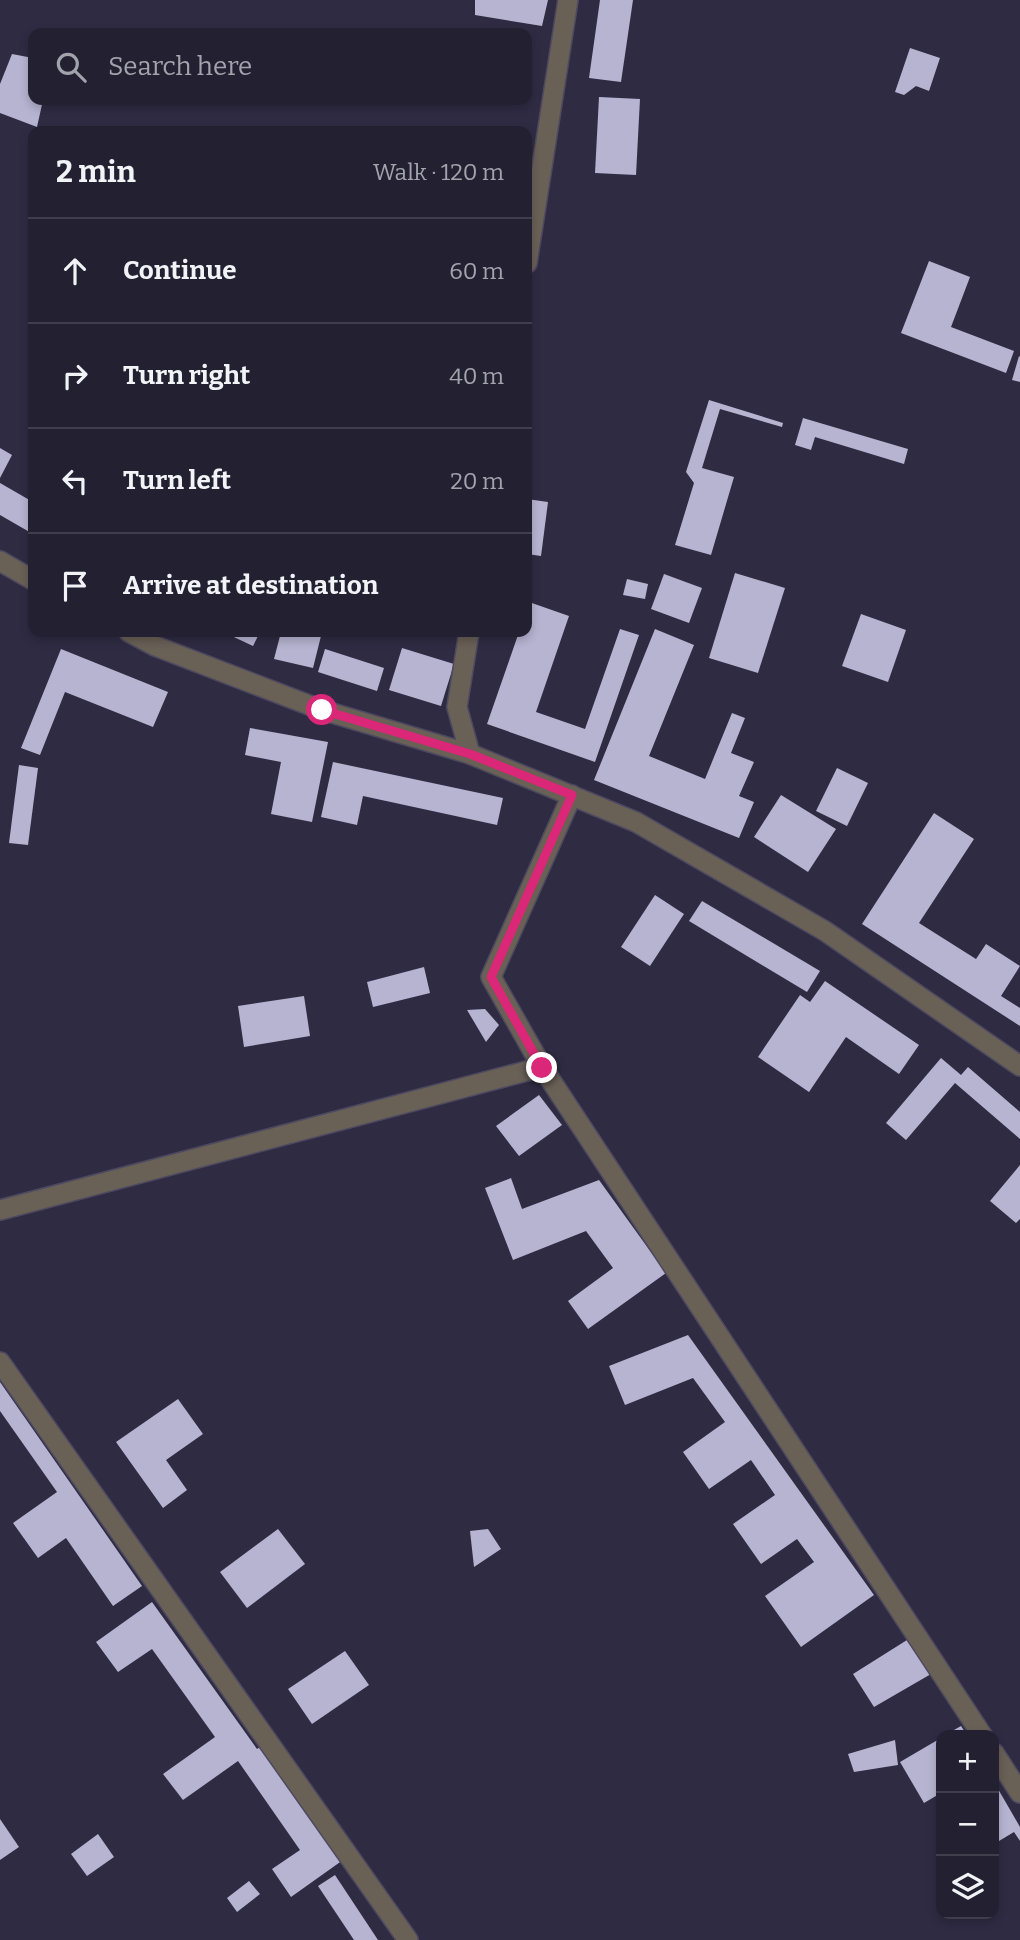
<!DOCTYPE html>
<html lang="en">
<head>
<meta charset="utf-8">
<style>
	:root { --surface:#232032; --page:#2f2d3e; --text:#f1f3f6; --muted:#a3a3ac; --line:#403e4d }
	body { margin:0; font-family:Bitter,serif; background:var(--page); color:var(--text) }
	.controls { position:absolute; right:21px; bottom:21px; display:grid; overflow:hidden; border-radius:14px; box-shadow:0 4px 10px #0003 }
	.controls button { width:63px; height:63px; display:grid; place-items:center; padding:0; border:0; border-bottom:2px solid var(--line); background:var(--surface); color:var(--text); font:35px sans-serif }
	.stop { position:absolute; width:21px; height:21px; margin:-16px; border:5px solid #db2777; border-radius:50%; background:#fff }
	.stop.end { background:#db2777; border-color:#fff; box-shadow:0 2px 7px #0008 }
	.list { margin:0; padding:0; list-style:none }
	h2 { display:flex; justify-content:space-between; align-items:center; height:91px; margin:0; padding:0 28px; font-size:30px }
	h2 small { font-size:23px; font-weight:400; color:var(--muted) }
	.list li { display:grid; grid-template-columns:46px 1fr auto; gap:21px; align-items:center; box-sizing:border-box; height:105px; padding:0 28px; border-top:2px solid var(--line) }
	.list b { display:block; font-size:26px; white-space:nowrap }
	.list em { font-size:23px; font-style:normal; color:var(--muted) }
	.icon { flex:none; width:38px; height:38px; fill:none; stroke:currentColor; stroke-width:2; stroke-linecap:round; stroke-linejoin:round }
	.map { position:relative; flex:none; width:1020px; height:1940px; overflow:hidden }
	.search { position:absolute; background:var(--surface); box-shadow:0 4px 10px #0003; left:28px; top:28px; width:504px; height:77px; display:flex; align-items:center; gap:18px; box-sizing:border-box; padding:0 24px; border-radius:14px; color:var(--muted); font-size:26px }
	.panel { position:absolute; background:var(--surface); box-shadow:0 4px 10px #0003; left:28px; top:126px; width:504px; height:511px; border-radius:14px }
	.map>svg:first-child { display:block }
	.building { fill:#b7b4d2 }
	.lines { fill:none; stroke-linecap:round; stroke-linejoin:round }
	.minor-casing { stroke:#4d4960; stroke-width:22 }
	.tertiary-casing { stroke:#4d4960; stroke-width:22 }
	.minor { stroke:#696056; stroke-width:19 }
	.tertiary { stroke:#696056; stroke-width:19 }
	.route { stroke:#db2777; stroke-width:9 }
</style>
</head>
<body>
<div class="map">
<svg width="1020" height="1940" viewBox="0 0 1020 1940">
	<rect width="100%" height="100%" fill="#2f2b43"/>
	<g class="building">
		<polygon points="475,0 548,0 542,26 475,15"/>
		<polygon points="600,0 633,0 621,82 589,78"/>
		<polygon points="910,48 940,58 929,91 916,86 904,95 895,92"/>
		<polygon points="12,54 33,58 33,100 43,100 37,127 0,113 0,84"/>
		<polygon points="599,97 640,99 636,175 595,173"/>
		<polygon points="929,261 970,277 951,327 1014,351 1006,373 901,333"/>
		<polygon points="1019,356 1020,357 1020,382 1012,380"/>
		<polygon points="709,400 783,423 782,427 720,409 702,468 734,477 711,555 675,545 694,483 686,472"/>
		<polygon points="803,418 908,449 904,464 815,437 811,450 795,445"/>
		<polygon points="0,448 12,455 0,478"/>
		<polygon points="0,483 33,502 33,534 0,515"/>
		<polygon points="527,499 548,502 541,556 527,554"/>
		<polygon points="735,573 785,588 758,673 709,658"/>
		<polygon points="664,574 702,588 689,623 651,609"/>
		<polygon points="627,579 648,584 645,599 623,595"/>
		<polygon points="529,602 569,616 536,712 585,729 620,629 639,635 595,762 487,724 519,632 527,632"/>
		<polygon points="861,614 906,630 888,682 842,666"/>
		<polygon points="655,629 694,645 649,756 705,779 732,713 745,718 731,753 754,762 739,796 754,802 739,838 594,780"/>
		<polygon points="223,632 260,632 253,646"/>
		<polygon points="281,632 322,632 313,668 274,659"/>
		<polygon points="402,648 454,664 441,706 389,690"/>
		<polygon points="61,649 168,692 153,727 65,692 40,755 21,748"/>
		<polygon points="325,649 384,668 377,691 318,672"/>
		<polygon points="250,728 328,742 312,822 271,814 281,762 245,755"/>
		<polygon points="333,762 503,798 497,825 363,796 357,825 321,817"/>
		<polygon points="19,765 38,768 28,845 9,843"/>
		<polygon points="837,768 868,783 847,826 816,811"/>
		<polygon points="781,795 836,829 808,872 754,837"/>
		<polygon points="934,813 974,839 919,923 976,959 986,944 1020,966 1001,996 1020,1008 1020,1026 862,924"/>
		<polygon points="655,895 684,914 650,966 621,947"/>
		<polygon points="702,901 820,971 807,992 689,921"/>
		<polygon points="424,967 430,993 373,1007 367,982"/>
		<polygon points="825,981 919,1045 899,1074 846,1037 809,1092 758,1057 800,995 810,1002"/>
		<polygon points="304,996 310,1036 244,1047 238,1006"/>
		<polygon points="485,1009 499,1025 486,1042 467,1010"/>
		<polygon points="941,1058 961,1075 968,1067 1020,1112 1020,1139 955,1083 906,1140 886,1123"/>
		<polygon points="539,1095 562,1125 519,1156 496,1126"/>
		<polygon points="1020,1165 1020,1219 1016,1223 990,1201"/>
		<polygon points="511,1178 522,1209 599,1180 666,1273 588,1329 568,1301 613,1268 586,1231 513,1260 485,1188"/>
		<polygon points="688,1335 874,1595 801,1647 765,1596 814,1562 797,1539 761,1564 733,1524 775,1495 751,1460 709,1489 683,1452 725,1422 693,1378 625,1405 609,1366"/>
		<polygon points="0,1382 142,1586 113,1606 66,1538 38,1558 13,1523 57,1492 0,1411"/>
		<polygon points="178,1399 203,1434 166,1460 187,1490 163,1508 116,1442"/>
		<polygon points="278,1529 305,1564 247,1608 220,1572"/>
		<polygon points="488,1529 501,1549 474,1567 470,1531"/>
		<polygon points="152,1602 257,1749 263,1745 343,1860 291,1897 272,1869 300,1850 238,1761 183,1800 163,1774 215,1737 152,1649 118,1672 96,1642"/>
		<polygon points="907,1640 931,1674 874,1707 853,1674"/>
		<polygon points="345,1651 369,1685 312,1724 288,1689"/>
		<polygon points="961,1726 967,1735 945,1735"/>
		<polygon points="941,1738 941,1793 924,1803 900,1762"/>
		<polygon points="895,1740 898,1765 854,1772 848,1754"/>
		<polygon points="994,1782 1020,1827 1020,1841 1014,1832 994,1844"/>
		<polygon points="0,1819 19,1847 0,1860"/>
		<polygon points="98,1834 114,1857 87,1876 71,1854"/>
		<polygon points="335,1875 378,1940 354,1940 318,1886"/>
		<polygon points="249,1881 260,1894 237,1912 227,1898"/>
	</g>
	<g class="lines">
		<g class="minor-casing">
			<g id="minor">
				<polyline points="527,263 568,0"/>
				<polyline points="469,632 457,707 470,754"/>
				<polyline points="572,795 491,977 542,1067 982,1735"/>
				<polyline points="0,1210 542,1067"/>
				<polyline points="0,1362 408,1940"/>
				<polyline points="994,1753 1020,1793"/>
			</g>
		</g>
		<g class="tertiary-casing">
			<g id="tertiary">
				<polyline points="0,561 33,580"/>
				<polyline points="129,632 155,646 322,710 470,754 636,822 825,931 1020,1066"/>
			</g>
		</g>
		<use href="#minor" class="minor"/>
		<use href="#tertiary" class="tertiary"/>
	</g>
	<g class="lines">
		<polyline class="route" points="322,710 470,754 572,795 491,977 542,1068"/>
	</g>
</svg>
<div class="controls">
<button>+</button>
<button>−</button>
<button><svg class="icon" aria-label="layers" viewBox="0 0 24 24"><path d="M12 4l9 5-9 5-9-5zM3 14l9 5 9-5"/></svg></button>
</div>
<div class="stop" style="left:322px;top:710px"></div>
<div class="stop end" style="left:542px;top:1068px"></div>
<div class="search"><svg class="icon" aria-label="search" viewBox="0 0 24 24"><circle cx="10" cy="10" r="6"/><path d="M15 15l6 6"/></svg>Search here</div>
<section class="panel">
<h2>2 min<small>Walk · 120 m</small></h2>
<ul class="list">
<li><svg class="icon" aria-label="ahead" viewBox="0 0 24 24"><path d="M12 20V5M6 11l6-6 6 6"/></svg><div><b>Continue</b></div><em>60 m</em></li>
<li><svg class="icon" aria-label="right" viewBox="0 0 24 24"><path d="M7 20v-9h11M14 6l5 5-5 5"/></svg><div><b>Turn right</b></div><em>40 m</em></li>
<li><svg class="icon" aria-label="left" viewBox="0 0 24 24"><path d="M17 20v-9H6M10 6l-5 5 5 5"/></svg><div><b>Turn left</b></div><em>20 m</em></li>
<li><svg class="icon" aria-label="arrive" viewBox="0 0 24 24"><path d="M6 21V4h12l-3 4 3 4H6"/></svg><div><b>Arrive at destination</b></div></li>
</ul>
</section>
</div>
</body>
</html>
